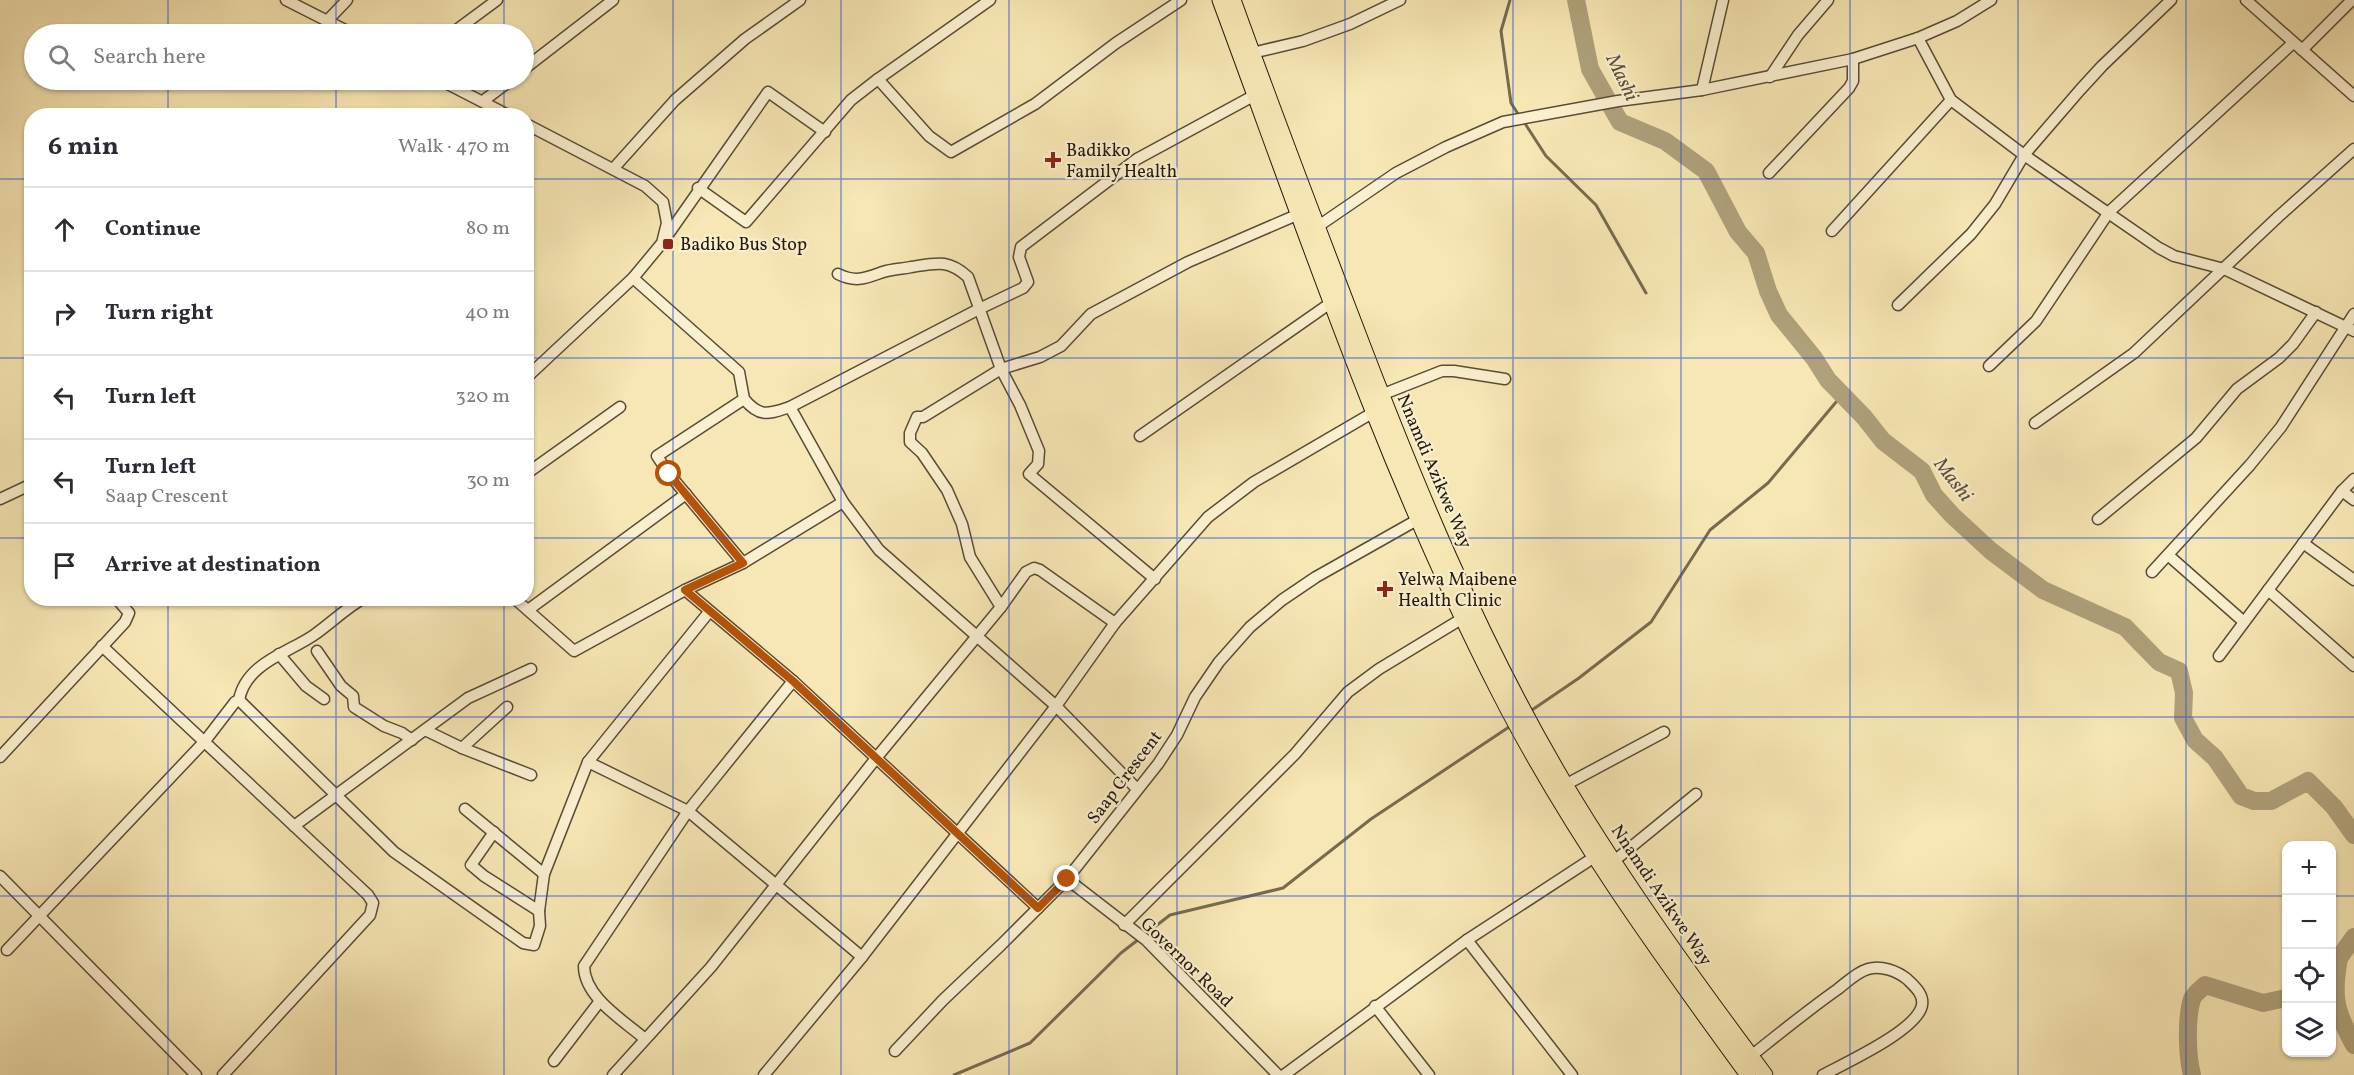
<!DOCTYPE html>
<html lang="en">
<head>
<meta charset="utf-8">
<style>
	:root { --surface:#fff; --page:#f7f7f7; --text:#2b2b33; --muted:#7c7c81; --line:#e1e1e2 }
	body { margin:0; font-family:Vollkorn,serif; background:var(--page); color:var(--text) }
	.controls { position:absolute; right:18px; bottom:18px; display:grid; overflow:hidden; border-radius:12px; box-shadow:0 2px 4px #0004 }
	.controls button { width:54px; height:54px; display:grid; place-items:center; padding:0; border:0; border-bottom:2px solid var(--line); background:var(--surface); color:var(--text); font:30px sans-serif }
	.stop { position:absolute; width:18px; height:18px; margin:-14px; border:4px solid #b45309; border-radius:50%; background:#fff }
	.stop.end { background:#b45309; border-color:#fff; box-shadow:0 2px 6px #0008 }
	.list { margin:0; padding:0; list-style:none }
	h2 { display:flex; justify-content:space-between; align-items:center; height:78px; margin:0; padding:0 24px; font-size:26px }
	h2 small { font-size:20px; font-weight:400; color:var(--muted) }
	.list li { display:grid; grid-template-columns:39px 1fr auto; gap:18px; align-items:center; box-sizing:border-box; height:84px; padding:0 24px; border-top:2px solid var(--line) }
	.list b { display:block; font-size:22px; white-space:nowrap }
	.list p { margin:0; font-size:20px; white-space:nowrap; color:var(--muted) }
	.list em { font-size:20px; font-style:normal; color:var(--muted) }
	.icon { flex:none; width:33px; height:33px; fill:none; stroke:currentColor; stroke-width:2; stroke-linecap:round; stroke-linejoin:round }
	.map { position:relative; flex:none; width:2354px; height:1075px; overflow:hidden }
	.search { position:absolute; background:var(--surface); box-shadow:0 2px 4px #0004; left:24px; top:24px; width:510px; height:66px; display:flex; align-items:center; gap:15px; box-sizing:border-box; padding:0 21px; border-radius:33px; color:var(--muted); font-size:22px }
	.panel { position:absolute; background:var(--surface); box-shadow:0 2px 4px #0004; left:24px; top:108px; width:510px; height:498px; border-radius:24px }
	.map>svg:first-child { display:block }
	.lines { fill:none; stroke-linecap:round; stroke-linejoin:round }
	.stream { stroke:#776b4f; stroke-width:3 }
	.river { stroke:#afa17b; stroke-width:18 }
	.minor-casing { stroke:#594c36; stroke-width:13 }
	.highway-casing { stroke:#24190c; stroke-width:17 }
	.minor { stroke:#faefce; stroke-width:10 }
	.highway { stroke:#f7e7b4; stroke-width:15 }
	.route { stroke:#b45309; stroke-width:8 }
	.grid { fill:none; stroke:#1d4ed8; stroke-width:1.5; stroke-opacity:0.55 }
	.poi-dot { fill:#8f2418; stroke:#faefce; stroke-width:2 }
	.labels { text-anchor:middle; stroke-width:4.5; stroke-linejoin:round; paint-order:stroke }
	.poi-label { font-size:18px; fill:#24190c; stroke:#faefce; text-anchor:start }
	.street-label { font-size:18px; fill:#24190c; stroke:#faefce }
	.water-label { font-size:20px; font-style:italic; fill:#5c4f38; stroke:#faefce }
</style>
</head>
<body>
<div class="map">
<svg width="2354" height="1075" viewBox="0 0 2354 1075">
	<rect width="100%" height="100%" fill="#f7e7b4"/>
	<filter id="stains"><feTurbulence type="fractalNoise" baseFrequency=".00333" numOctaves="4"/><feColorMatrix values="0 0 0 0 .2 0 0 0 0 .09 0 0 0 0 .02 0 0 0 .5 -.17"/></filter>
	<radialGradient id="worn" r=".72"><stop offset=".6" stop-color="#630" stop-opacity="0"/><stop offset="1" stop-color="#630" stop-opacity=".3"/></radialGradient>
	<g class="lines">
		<g class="stream">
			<polyline points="1510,0 1501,31 1511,103 1520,117"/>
			<polyline points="1524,122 1546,156 1596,205 1646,293"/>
			<polyline points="1529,712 1579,678 1651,622 1710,530 1768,483 1842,395"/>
			<polyline points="954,1075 1030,1043 1121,953 1170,915 1283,888 1371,819 1512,725"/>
		</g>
		<g class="river">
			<polyline points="1576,0 1590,69 1620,122 1665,141 1706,171 1738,232 1756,253 1768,291 1779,315 1814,358 1828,380 1864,417 1883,441 1922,471 1934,495 1952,515 1991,551 2043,590 2125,627 2159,662 2179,671 2184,693 2183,718 2195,740 2215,758 2241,796 2254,801 2271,801 2308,781 2334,807 2354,835"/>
			<path d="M2339 958C2332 997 2335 1010 2354 1045"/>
			<polyline points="2332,963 2339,958 2354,937"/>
			<path d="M2192 1075C2187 1056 2186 1018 2192 999 2194 994 2201 989 2205 985L2263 1003 2286 998"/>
		</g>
		<g class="minor-casing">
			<g id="minor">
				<polyline points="286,0 353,34"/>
				<polyline points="2246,0 2354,96"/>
				<polyline points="327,21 347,0"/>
				<polyline points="451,34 497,0"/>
				<polyline points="1918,38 1951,100 2024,155 2159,248 2174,256 2224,269 2354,331"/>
				<polyline points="2302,50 2352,0"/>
				<polyline points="1252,53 1303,41 1350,24 1400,0"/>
				<polyline points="524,69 613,0"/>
				<polyline points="1770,77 1798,35 1828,0"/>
				<polyline points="878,79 929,136 951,152 1035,104 1116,43 1181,0"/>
				<polyline points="440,80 510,116"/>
				<polyline points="1702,90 1723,0"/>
				<polyline points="483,101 511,80"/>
				<polyline points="526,124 645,186 663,202 667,223 662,243 633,278 526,378"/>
				<polyline points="613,169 675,100 745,39 800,0"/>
				<polyline points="1769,173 1849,88 1853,81 1853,59"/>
				<polyline points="698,188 746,222 851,100 878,79 990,0"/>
				<polyline points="1317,227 1396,173 1446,147 1503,122 1618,101 1702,90 1853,59 1918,38 1957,21 1991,0"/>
				<polyline points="1832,231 1951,100"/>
				<polyline points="667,236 768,92 825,132"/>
				<path d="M838 274C856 283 866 278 883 272 892 269 902 269 911 267 937 263 948 259 968 277L1001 369 1020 405 1039 451 1038 464 1029 474 1155 579"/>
				<polyline points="633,278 739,372 744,399 657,456 669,474 743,563"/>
				<polyline points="1898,305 1971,234 1995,204 2024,155 2080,90 2102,66 2171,0"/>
				<polyline points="1989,366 2036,321 2109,212 2293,43"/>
				<polyline points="1381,395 1442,371 1454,371 1505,379"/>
				<path d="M744 399C760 418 768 414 790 407L979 309 1023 288 1028 282 1019 257 1021 247 1137 159 1255 95"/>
				<polyline points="790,407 843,502 879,550 1056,706 1137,789"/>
				<polyline points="2035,423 2134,353 2279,216 2354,149"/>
				<polyline points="1140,436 1332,302"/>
				<polyline points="526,474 620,407"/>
				<polyline points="2342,491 2354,500"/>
				<polyline points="0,499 32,484"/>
				<polyline points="2098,519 2196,438 2237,389 2279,358 2293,344 2316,312"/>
				<polyline points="2303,543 2354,580"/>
				<polyline points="2168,555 2244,622"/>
				<polyline points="2152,572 2250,465 2281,427 2354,314"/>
				<polyline points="685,590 793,681 1038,908"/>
				<polyline points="2268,590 2354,666"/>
				<polyline points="514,598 574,651 685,590 743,563 843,502"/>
				<polyline points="1001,607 970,557 962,524 947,490 922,453 910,442 910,433 917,417 923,417 1001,369 1040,357 1061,346 1091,314 1188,262 1299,214"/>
				<polyline points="528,610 686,494"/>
				<polyline points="102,646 368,895 373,903 370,915 223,1075"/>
				<polyline points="317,651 341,686 353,696 354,707 384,726 402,733 412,740"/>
				<polyline points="279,654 306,686 324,699"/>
				<polyline points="2219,656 2342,491 2354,479"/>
				<path d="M239 700C246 663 288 653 314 635 331 623 346 608 364 598"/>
				<polyline points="425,730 462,748 531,775"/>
				<polyline points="462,748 507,707"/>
				<polyline points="0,757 125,622 129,613 116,598"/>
				<polyline points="588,762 688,811 862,957"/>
				<polyline points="1565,785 1664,732"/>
				<polyline points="465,809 544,874"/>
				<polyline points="294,826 468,698 531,669"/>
				<polyline points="494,832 471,865 484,876 539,911"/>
				<polyline points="1614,861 1696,794"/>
				<polyline points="0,876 196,1075"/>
				<polyline points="1067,879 1146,940 1278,1075"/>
				<polyline points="1124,925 1295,754 1348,692 1379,669 1463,618"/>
				<polyline points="1467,940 1572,1075"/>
				<polyline points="7,950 205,741 235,702 239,700 394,852 523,943 534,945 540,926 539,911 544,874 588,762 709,612"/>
				<polyline points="1375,1006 1429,1075"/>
				<path d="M645 1039C623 1020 584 997 584 966L688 811 793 681"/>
				<polyline points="895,1051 943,1000 1001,945 1067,879 1158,764 1177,735 1195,697 1219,662 1250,627 1282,600 1316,577 1417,520"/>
				<path d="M1751 1056C1780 1033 1808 1010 1838 989 1847 982 1857 972 1868 969 1881 965 1897 971 1907 979 1914 986 1924 994 1922 1005 1918 1030 1845 1063 1823 1075"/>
				<polyline points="554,1061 600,1001"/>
				<polyline points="613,1075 711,967 877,757 1001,607 1026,572 1034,568 1040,570 1115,623"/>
				<polyline points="764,1075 862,957 1056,706 1115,623 1208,517 1254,482 1374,412"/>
				<polyline points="1284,1075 1467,940 1596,856"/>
			</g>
		</g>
		<g class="highway-casing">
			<g id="highway">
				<path d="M1220 0C1306 232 1385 469 1498 690 1567 826 1658 952 1748 1075"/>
				<path d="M1233 0C1272 108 1313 216 1354 323 1414 481 1479 640 1566 786 1626 886 1695 981 1765 1075"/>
			</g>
		</g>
		<use href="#minor" class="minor"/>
		<use href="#highway" class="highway"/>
	</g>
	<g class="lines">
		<polyline class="route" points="669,474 743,563 685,590 793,681 1038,908 1067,879"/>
	</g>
	<path class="grid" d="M168 0V34M336 0V34M504 0V34M673 0V1075M841 0V1075M1009 0V1075M1177 0V1075M1345 0V1075M1513 0V1075M1681 0V1075M1850 0V1075M2018 0V1075M2186 0V1075M168 80V116M336 80V116M504 80V116M0 179H32M526 179H2354M0 358H32M526 358H2354M0 538H32M526 538H2354M168 598V1075M336 598V1075M504 598V1075M0 717H2354M0 896H2286M2332 896H2354"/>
	<g class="poi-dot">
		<path d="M1050 151h6v6h6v6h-6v6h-6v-6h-6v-6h6z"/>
		<rect x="662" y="238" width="12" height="12" rx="3"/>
		<path d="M1382 580h6v6h6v6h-6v6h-6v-6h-6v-6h6z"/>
	</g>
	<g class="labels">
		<g class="poi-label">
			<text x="1066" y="156">Badikko<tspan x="1066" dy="21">Family Health</tspan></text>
			<text x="680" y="250">Badiko Bus Stop</text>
			<text x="1398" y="585">Yelwa Maibene<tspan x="1398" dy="21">Health Clinic</tspan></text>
		</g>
		<g class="street-label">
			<text transform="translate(1435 471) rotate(67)" y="6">Nnamdi Azikwe Way</text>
			<text transform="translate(1124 777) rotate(-53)" y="6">Saap Crescent</text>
			<text transform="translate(1662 895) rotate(56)" y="6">Nnamdi Azikwe Way</text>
			<text transform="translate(1187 962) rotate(44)" y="6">Governor Road</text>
		</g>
		<g class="water-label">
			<text transform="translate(1623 77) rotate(64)" y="7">Mashi</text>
			<text transform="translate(1954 479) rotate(52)" y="7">Mashi</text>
		</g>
	</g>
	<rect width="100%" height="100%" filter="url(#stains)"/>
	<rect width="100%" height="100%" fill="url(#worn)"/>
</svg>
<div class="controls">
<button>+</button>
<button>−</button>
<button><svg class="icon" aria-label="locate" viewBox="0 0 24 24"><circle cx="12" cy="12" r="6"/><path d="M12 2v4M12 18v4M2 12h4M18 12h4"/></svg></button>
<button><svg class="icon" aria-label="layers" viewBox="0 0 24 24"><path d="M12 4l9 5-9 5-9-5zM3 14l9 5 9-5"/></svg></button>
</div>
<div class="stop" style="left:669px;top:474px"></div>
<div class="stop end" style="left:1067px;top:879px"></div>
<div class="search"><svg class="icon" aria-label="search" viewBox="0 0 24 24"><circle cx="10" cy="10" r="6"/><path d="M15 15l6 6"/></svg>Search here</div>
<section class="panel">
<h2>6 min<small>Walk · 470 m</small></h2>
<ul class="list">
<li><svg class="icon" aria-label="ahead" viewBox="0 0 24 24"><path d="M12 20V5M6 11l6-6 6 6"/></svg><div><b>Continue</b></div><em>80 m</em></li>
<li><svg class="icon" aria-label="right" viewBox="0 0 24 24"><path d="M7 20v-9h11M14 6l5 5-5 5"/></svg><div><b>Turn right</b></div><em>40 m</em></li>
<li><svg class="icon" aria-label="left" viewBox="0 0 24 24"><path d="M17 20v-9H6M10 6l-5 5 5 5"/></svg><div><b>Turn left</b></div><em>320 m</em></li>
<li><svg class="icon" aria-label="left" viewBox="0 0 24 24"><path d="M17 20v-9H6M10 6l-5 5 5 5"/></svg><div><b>Turn left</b><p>Saap Crescent</p></div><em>30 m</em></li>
<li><svg class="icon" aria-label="arrive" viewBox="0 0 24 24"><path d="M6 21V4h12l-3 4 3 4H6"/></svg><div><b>Arrive at destination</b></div></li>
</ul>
</section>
</div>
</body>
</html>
